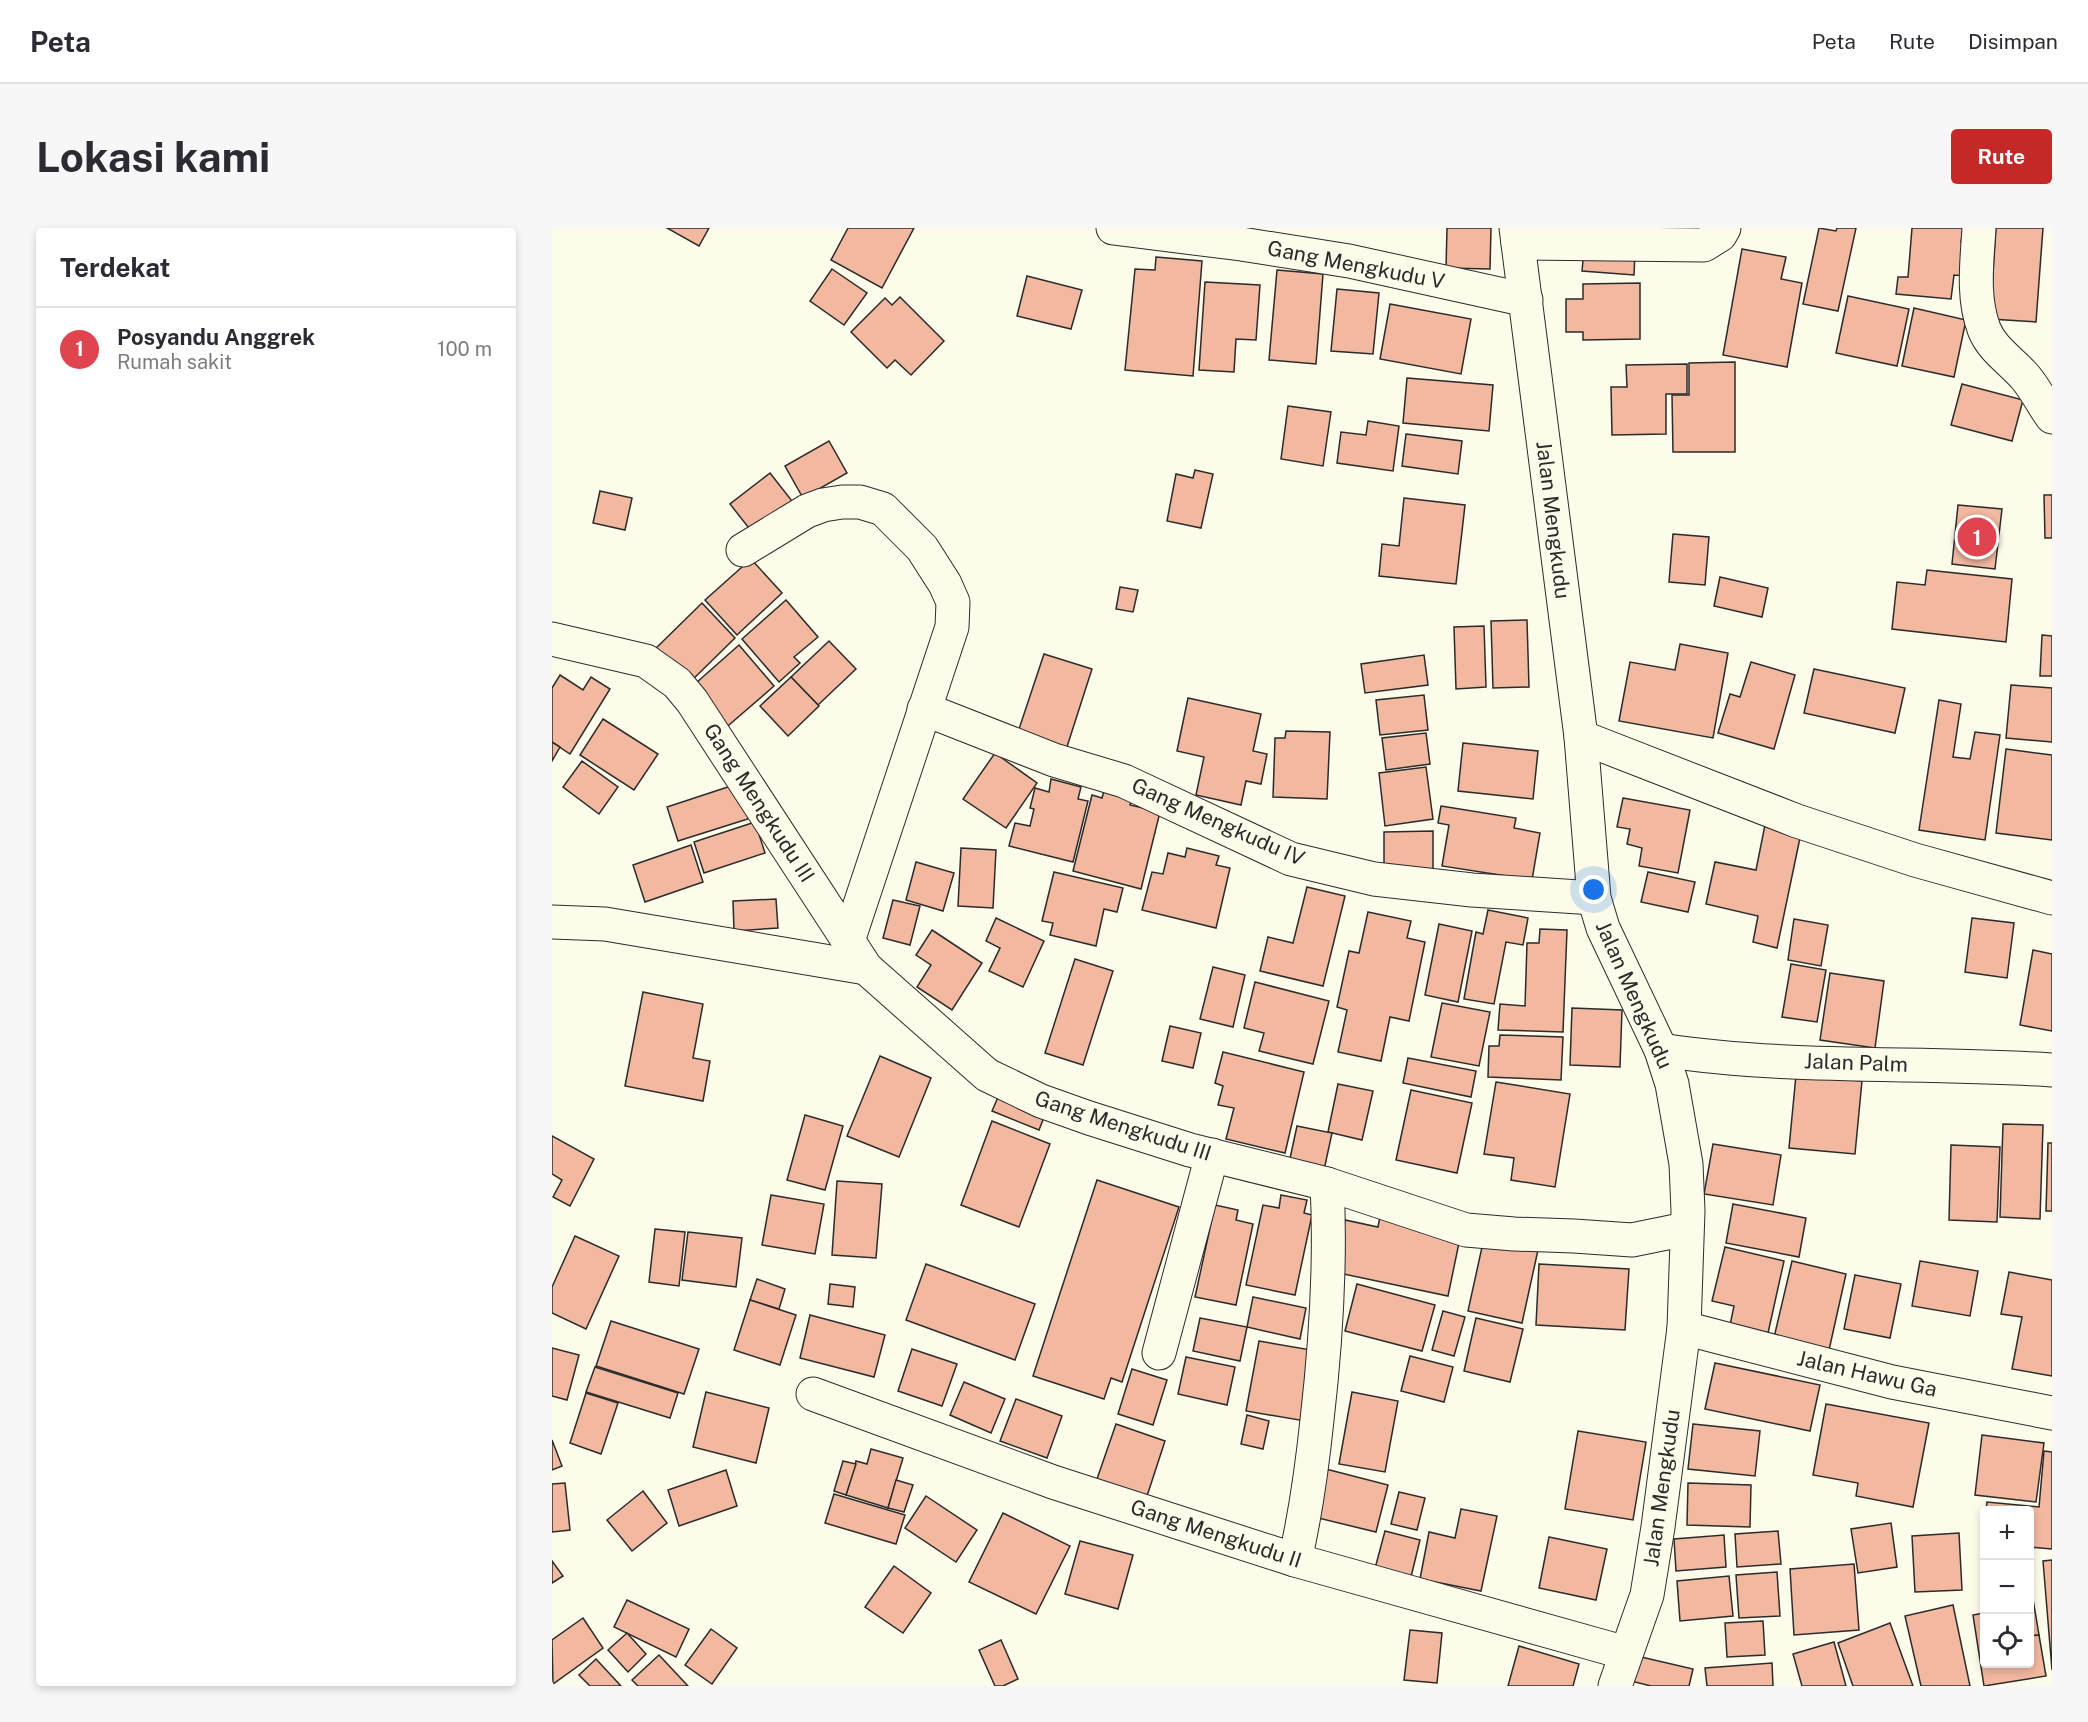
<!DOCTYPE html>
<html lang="id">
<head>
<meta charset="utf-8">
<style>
	:root { --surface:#fff; --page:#f7f7f7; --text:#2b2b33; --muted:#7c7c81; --line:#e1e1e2; --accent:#c62828 }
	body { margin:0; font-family:"Public Sans",sans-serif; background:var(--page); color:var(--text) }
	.controls { position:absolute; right:18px; bottom:18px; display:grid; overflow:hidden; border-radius:6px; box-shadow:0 3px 9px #0003 }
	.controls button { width:54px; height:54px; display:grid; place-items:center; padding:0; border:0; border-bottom:2px solid var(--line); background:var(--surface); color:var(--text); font:30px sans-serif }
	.you { position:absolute; left:1042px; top:662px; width:21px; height:21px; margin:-15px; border:4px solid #fff; border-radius:50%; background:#1a73e8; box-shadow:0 0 0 9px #1a73e833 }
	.badge { display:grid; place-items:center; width:39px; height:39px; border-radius:50%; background:var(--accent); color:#fff; font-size:20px; font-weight:700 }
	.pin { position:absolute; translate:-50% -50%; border:3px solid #fff; box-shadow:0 2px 6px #0006 }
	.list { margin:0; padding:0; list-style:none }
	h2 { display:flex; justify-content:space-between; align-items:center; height:78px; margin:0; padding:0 24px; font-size:26px }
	h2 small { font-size:20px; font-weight:400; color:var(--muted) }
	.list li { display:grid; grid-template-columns:39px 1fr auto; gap:18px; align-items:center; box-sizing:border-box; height:84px; padding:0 24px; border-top:2px solid var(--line) }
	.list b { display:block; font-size:22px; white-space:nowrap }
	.list p { margin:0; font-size:20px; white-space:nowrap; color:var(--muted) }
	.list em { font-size:20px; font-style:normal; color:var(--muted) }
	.icon { flex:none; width:33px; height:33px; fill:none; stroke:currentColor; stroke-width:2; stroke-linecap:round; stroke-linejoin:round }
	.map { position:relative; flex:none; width:1500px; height:1458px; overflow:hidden; border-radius:6px }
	header { display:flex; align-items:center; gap:36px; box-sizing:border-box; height:84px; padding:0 30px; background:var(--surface); border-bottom:2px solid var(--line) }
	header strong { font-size:28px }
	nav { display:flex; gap:33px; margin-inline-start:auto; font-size:21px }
	.intro { display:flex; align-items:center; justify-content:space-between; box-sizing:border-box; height:144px; padding:0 36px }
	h1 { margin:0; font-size:42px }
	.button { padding:15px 27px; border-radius:6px; background:var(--accent); color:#fff; font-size:21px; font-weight:700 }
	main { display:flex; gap:36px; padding:0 36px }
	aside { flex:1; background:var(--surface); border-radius:6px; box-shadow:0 3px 9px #0003 }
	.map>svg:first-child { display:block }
	.building { fill:#f2b8a0; stroke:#2b2b2b; stroke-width:1.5 }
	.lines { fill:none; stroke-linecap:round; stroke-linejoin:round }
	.minor-casing { stroke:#2b2b2b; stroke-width:35 }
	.minor { stroke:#fdfbea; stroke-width:33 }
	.labels { text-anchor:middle; stroke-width:4.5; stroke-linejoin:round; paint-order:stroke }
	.street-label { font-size:21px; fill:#2b2b2b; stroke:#fdfbea }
</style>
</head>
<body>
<header>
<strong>Peta</strong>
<nav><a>Peta</a><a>Rute</a><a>Disimpan</a></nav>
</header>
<div class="intro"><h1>Lokasi kami</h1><a class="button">Rute</a></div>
<main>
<aside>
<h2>Terdekat<small></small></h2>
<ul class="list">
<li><span class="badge" style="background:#e0444e">1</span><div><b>Posyandu Anggrek</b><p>Rumah sakit</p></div><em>100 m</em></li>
</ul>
</aside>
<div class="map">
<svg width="1500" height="1458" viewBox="0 0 1500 1458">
	<rect width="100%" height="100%" fill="#fdfbea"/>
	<g class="building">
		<polygon points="115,0 157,0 147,18"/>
		<polygon points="296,0 362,0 330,60 279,32"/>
		<polygon points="895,0 939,0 938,41 894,40"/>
		<polygon points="1267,0 1284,3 1285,0 1304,0 1286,83 1251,76"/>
		<polygon points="1360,0 1411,0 1409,14 1416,15 1413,48 1402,47 1399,71 1344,66 1346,49 1356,49"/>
		<polygon points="1444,0 1491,0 1484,94 1438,91"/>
		<polygon points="1190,21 1234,29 1229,51 1250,55 1235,139 1171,127"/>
		<polygon points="1032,22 1083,25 1082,47 1030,43"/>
		<polygon points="604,29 650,33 641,148 573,142 583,41 603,42"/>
		<polygon points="280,41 315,65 292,97 258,73"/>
		<polygon points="725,42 771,46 764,136 717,132"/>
		<polygon points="475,48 530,62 519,101 465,88"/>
		<polygon points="653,54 708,57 704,112 684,111 682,144 647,142"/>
		<polygon points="1088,55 1088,111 1031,112 1031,104 1014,104 1014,71 1031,71 1031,56"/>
		<polygon points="785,61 827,65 821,126 779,123"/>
		<polygon points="1296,68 1357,81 1345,138 1284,125"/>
		<polygon points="348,69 392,113 359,147 343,132 335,140 299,104 333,70 340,77"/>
		<polygon points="838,76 919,91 909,146 828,131"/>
		<polygon points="1362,80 1414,92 1402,149 1350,138"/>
		<polygon points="1183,134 1183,224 1121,224 1120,167 1137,167 1137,135"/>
		<polygon points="1135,136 1135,166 1114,166 1114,206 1060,207 1059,159 1075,159 1074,137"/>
		<polygon points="855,150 941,157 937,203 851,195"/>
		<polygon points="1410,156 1471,172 1460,213 1399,197"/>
		<polygon points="736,178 779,184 771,238 729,231"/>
		<polygon points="816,193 847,198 841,243 785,235 789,204 814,207"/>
		<polygon points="854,206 910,213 906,246 850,238"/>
		<polygon points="277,213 295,245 251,270 233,238"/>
		<polygon points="643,242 661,246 649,300 615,293 624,246 641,250"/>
		<polygon points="218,245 240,273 200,304 178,276"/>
		<polygon points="48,263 80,270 73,302 41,295"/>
		<polygon points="1492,267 1500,267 1500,310 1493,310"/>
		<polygon points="852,270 913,277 904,356 827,348 830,316 847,318"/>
		<polygon points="1406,277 1450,281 1443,341 1400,336"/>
		<polygon points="1121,306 1157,309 1153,357 1117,354"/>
		<polygon points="199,331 230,365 185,407 153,372"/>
		<polygon points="1375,342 1460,351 1454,414 1340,401 1345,354 1373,357"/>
		<polygon points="1168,349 1216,360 1210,389 1162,378"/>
		<polygon points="568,359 586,362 581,384 564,381"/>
		<polygon points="234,372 266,409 242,429 248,435 227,454 190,411"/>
		<polygon points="150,375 183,410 131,461 98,426"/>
		<polygon points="975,392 977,459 941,460 939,393"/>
		<polygon points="932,398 934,459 904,461 902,399"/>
		<polygon points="1490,407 1500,408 1500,448 1488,448"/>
		<polygon points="277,413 304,441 266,477 239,449"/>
		<polygon points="1128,416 1176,425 1161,510 1067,493 1078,434 1123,442"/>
		<polygon points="187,417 222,458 170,503 136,462"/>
		<polygon points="492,426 540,441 513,525 464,510"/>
		<polygon points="872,427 876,457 813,465 809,436"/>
		<polygon points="1199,434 1243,447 1222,521 1166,505 1178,466 1188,469"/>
		<polygon points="1262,441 1353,460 1343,505 1252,485"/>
		<polygon points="8,447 31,462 39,449 58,461 18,526 0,514 0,460"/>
		<polygon points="239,449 267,478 236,508 208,478"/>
		<polygon points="1459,457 1500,460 1500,514 1454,510"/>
		<polygon points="872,467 876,502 828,507 824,472"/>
		<polygon points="636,470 709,486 701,523 715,526 709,556 694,553 689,577 644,567 652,529 625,523"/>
		<polygon points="1387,472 1409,476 1401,529 1418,531 1423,504 1448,507 1433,612 1367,602"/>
		<polygon points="51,491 106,526 82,562 28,527"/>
		<polygon points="734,503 778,504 775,571 721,569 723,510 733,510"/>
		<polygon points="874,505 878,536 834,542 830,510"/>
		<polygon points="0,514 8,519 0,533"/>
		<polygon points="911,515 986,523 981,571 906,563"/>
		<polygon points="1454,521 1500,527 1500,612 1444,605"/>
		<polygon points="443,525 485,555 454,600 411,571"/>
		<polygon points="30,533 66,559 47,586 11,559"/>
		<polygon points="874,539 881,591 833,598 827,545"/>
		<polygon points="499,551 529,559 526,571 536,573 521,634 457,618 463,595 478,598 482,581 478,580 483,560 497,564"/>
		<polygon points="191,554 202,589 126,613 115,579"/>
		<polygon points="553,559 581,566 578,577 608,584 589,661 521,643 540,567 550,570"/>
		<polygon points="1071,570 1138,582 1126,645 1087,638 1090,620 1075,616 1078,601 1065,599"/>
		<polygon points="889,578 964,590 962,600 988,605 980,652 890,638 897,597 886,595"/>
		<polygon points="203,594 213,625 152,645 142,614"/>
		<polygon points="1213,597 1249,605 1225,720 1201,714 1206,688 1154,676 1163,634 1204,642"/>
		<polygon points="881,603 881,647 832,647 832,604"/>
		<polygon points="139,617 151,654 93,674 81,637"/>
		<polygon points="409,620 444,622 441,680 406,678"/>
		<polygon points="635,620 667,628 664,637 678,640 664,700 590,682 600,644 611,646 616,625 633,629"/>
		<polygon points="364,634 402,645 391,683 354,672"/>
		<polygon points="502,644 571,660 565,684 552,681 544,718 498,707 501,695 490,693"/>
		<polygon points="1096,644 1143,654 1136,684 1089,674"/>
		<polygon points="755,659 793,668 771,758 708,743 716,709 741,715"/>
		<polygon points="224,671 226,700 182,703 181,673"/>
		<polygon points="341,672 368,678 358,717 331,710"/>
		<polygon points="936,682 976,690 971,717 954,714 942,776 912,771 924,704 931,706"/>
		<polygon points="816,684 859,693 855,710 873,714 857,793 838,789 829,833 786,824 795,782 785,779 797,723 807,725"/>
		<polygon points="444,690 492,713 471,759 437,743 448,720 434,713"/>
		<polygon points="1420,690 1462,695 1455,750 1413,744"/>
		<polygon points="1242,691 1276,697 1269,738 1236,732"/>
		<polygon points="887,696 920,703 906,774 873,767"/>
		<polygon points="988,701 1015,702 1011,804 946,802 948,776 973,778 975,715 987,715"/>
		<polygon points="380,702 430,735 400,782 365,759 379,737 364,727"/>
		<polygon points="1481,722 1500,726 1500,803 1468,797"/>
		<polygon points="523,731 561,743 531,837 493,825"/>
		<polygon points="1239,736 1274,742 1265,794 1230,789"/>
		<polygon points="661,739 693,747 681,799 648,791"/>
		<polygon points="1278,745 1332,753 1323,820 1268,812"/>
		<polygon points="703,754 777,773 761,836 707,823 712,805 692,800"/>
		<polygon points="91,764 151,776 141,830 158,833 151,873 73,858"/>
		<polygon points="890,775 938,784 927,838 879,829"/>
		<polygon points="1020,780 1070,782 1068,839 1018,837"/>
		<polygon points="618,798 649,805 641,840 610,833"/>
		<polygon points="948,807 1011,809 1009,852 936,849 937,818 947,818"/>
		<polygon points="671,824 752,844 733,925 674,911 682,880 666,877 671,858 663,855"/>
		<polygon points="328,828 379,850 347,929 295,908"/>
		<polygon points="856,830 924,843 919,869 851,855"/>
		<polygon points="1244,847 1310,853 1303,926 1237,920"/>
		<polygon points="944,854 1018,866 1003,959 959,952 962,930 932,926"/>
		<polygon points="786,856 821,863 810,912 776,904"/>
		<polygon points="450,860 496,879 487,902 440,883"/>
		<polygon points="859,862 920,875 905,945 844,932"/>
		<polygon points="253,887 291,898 273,962 235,952"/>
		<polygon points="440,893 498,916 467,999 409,977"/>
		<polygon points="1451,896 1491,897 1488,991 1448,989"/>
		<polygon points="745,898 780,905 772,942 737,935"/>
		<polygon points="0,908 42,931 18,978 1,969 10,952 0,946"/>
		<polygon points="1496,915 1500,915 1500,983 1494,983"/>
		<polygon points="1161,916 1229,927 1221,977 1152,966"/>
		<polygon points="1399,917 1448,919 1445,994 1397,992"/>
		<polygon points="545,952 627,979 570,1154 559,1150 552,1171 481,1148"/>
		<polygon points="285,953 330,956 324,1030 280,1027"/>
		<polygon points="219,967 272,976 263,1026 210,1017"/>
		<polygon points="729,967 755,972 752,985 760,987 743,1067 694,1057 711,977 727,980"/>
		<polygon points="1181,976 1254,990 1247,1029 1174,1015"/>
		<polygon points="663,977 686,982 684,992 701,996 684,1077 643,1069"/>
		<polygon points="829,983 908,1010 896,1068 782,1044 793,992 826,999"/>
		<polygon points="103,1001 133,1004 127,1058 97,1054"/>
		<polygon points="136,1004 190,1010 184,1059 130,1052"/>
		<polygon points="23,1008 67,1028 34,1101 0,1085 0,1059"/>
		<polygon points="932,1010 986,1022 970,1095 916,1083"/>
		<polygon points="1173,1019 1232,1033 1216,1105 1178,1097 1182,1078 1160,1073"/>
		<polygon points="1240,1033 1294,1046 1275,1131 1220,1118"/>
		<polygon points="1368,1033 1426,1043 1418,1088 1360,1078"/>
		<polygon points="374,1036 483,1076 463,1132 354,1092"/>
		<polygon points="987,1036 1077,1041 1073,1102 984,1097"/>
		<polygon points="1457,1044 1500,1052 1500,1148 1460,1141 1470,1089 1449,1086"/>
		<polygon points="1303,1047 1349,1056 1338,1110 1292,1101"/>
		<polygon points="205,1051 233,1061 227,1081 198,1072"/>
		<polygon points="278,1056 303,1059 301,1079 276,1076"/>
		<polygon points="805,1056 883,1077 870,1123 793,1103"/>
		<polygon points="701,1069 754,1080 748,1111 695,1099"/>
		<polygon points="198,1072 244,1087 228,1137 182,1122"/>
		<polygon points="891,1083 913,1089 902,1128 880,1122"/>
		<polygon points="258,1087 333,1107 322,1149 248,1130"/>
		<polygon points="648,1090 695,1099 688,1133 641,1123"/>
		<polygon points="924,1090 971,1101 958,1154 912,1143"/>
		<polygon points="59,1093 147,1121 132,1166 44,1138"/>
		<polygon points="707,1113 765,1123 753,1193 694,1183"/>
		<polygon points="0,1120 27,1127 15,1172 0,1168"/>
		<polygon points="360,1121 405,1136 390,1178 346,1163"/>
		<polygon points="858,1128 901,1139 892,1174 849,1163"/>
		<polygon points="634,1129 683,1139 675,1177 626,1166"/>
		<polygon points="1163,1135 1268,1157 1258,1203 1153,1181"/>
		<polygon points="43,1139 126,1165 118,1190 34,1164"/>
		<polygon points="580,1141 615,1152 601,1197 566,1186"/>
		<polygon points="412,1154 453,1171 439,1205 398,1187"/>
		<polygon points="154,1164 217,1180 204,1235 141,1219"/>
		<polygon points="800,1164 846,1173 833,1244 787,1236"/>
		<polygon points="34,1165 66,1175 49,1226 18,1215"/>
		<polygon points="464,1171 510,1188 495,1230 448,1213"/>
		<polygon points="1274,1176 1377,1195 1361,1279 1304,1268 1306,1255 1261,1247"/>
		<polygon points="695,1187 717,1193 711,1221 689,1216"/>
		<polygon points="564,1196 613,1213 595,1268 545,1251"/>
		<polygon points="1141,1196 1208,1203 1203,1248 1136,1241"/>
		<polygon points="1026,1203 1094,1214 1081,1292 1013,1281"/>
		<polygon points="1430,1207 1492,1215 1484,1274 1423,1267"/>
		<polygon points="0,1212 10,1238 0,1242"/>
		<polygon points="319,1221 351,1230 336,1280 294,1267 304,1233 315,1236"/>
		<polygon points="1492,1223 1500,1224 1500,1321 1478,1319 1478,1282 1434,1282 1435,1274 1487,1279"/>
		<polygon points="291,1233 304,1236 294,1267 282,1263"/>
		<polygon points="770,1240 836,1257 824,1304 758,1288"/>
		<polygon points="174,1242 185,1278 127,1298 116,1262"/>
		<polygon points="344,1252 361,1257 352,1284 336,1280"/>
		<polygon points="13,1255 18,1302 0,1304 0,1256"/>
		<polygon points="1136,1255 1199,1257 1198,1299 1135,1297"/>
		<polygon points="91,1263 115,1295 80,1323 55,1292"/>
		<polygon points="847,1264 873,1270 865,1302 839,1296"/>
		<polygon points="282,1266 353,1287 344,1316 273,1295"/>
		<polygon points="374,1268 425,1302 404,1334 353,1300"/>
		<polygon points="909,1281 945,1288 929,1363 868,1351 877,1304 903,1310"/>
		<polygon points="451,1285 518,1318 484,1386 417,1354"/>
		<polygon points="1339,1295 1345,1339 1306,1345 1299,1301"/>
		<polygon points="833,1303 868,1312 857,1357 821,1348"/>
		<polygon points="1226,1303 1229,1336 1185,1339 1183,1306"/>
		<polygon points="1407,1305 1410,1362 1363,1364 1360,1308"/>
		<polygon points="1172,1307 1174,1339 1124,1343 1122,1311"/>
		<polygon points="997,1309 1055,1321 1044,1372 987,1360"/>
		<polygon points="528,1313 581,1327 566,1381 513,1366"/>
		<polygon points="1500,1332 1500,1442 1491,1333"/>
		<polygon points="0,1333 11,1348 0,1355"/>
		<polygon points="1302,1336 1307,1402 1242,1407 1238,1341"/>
		<polygon points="342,1338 379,1365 351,1405 313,1379"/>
		<polygon points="1225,1344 1228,1388 1187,1390 1184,1347"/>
		<polygon points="1177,1348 1181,1388 1128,1393 1125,1353"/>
		<polygon points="1478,1353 1487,1407 1478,1408"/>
		<polygon points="75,1372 137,1401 124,1429 62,1399"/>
		<polygon points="1401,1377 1418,1458 1369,1458 1353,1388"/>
		<polygon points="1432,1385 1432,1436 1478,1436 1478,1408 1487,1407 1494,1448 1432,1458 1421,1387"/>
		<polygon points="31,1390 51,1420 1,1456 0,1412"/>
		<polygon points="1211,1393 1213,1427 1175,1429 1173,1395"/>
		<polygon points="1338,1395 1361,1458 1301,1458 1286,1415"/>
		<polygon points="159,1401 185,1420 160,1456 133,1437"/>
		<polygon points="858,1402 890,1405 885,1455 852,1452"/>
		<polygon points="75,1405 94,1426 76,1444 56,1422"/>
		<polygon points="449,1412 466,1451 451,1458 443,1458 427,1422"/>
		<polygon points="1282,1414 1294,1458 1250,1458 1241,1426"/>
		<polygon points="967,1418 1027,1436 1021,1458 956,1458"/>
		<polygon points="107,1427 136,1458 86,1458 80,1452"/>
		<polygon points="1085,1428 1141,1441 1137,1458 1099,1458 1079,1453"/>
		<polygon points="44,1431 69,1458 38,1458 27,1447"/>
		<polygon points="1220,1435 1221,1458 1155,1458 1153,1440"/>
	</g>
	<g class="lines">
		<g class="minor-casing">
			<g id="minor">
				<polyline points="561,0 689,16 797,33 974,72"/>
				<polyline points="964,0 1029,509 1042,670 1051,700 1109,822 1120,856 1134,936 1136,983 1132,1100 1106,1299 1095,1367 1063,1458"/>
				<path d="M1427 0C1425 34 1420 69 1432 101 1440 122 1461 134 1474 150 1484 162 1491 177 1500 189"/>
				<polyline points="966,15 1152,17 1168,7 1172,0"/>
				<polyline points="191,322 255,283 271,277 290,274 308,274 331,281 370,320 393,356 401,374 400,399 296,713"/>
				<polyline points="0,411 94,433 125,455 140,473 314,740 435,847 489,873 537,890 638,922 775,956 914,1002 962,1006 1022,1008 1080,1012 1134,1001"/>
				<polyline points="372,481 502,532 572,553 739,631 822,651 920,662 1042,670"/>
				<polyline points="1029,509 1245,593 1363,632 1500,670"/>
				<polyline points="0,694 53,696 314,740"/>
				<path d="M1109 822C1238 842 1370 833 1500 842"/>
				<polyline points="1132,1100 1340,1154 1500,1185"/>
				<polyline points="607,1125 660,927"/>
				<polyline points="261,1166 501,1254 743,1332 1074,1425"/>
				<path d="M743 1332C754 1284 760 1240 765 1192 774 1114 779 1034 775 956"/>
			</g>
		</g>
		<use href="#minor" class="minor"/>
	</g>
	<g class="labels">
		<g class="street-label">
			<text transform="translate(804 37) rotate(11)" y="7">Gang Mengkudu V</text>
			<text transform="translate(1001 292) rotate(83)" y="7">Jalan Mengkudu</text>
			<text transform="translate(207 575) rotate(57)" y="7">Gang Mengkudu III</text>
			<text transform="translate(666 594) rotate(24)" y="7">Gang Mengkudu IV</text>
			<text transform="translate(1082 767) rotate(66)" y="7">Jalan Mengkudu</text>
			<text transform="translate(1304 835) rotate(2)" y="7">Jalan Palm</text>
			<text transform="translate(571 898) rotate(18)" y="7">Gang Mengkudu III</text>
			<text transform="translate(1315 1146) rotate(13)" y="7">Jalan Hawu Ga</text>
			<text transform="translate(1110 1260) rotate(-82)" y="7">Jalan Mengkudu</text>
			<text transform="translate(664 1306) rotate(18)" y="7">Gang Mengkudu II</text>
		</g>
	</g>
</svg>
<div class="controls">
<button>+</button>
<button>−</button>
<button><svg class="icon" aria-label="locate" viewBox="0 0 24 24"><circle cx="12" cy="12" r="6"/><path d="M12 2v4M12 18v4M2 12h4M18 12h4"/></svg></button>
</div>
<div class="you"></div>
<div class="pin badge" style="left:1425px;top:309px;background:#e0444e">1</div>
</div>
</main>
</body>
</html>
